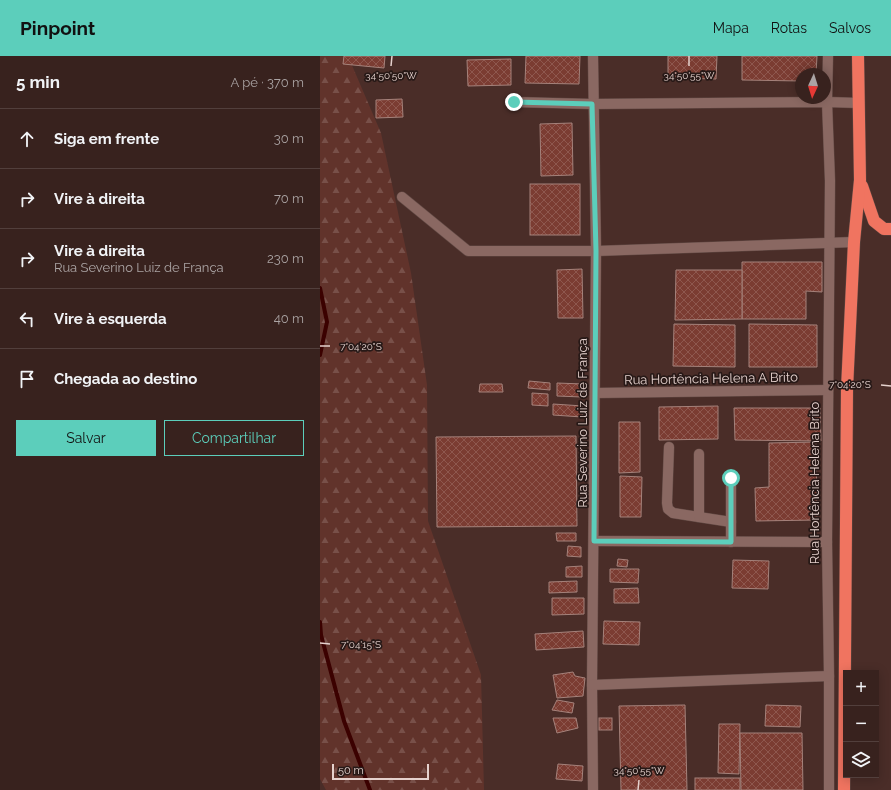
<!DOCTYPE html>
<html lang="pt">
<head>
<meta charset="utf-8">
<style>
	:root { --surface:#38221e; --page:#3f2a27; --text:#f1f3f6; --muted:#aba4a4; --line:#523f3c; --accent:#5ccebb }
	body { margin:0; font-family:Raleway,sans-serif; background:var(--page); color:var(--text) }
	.controls { position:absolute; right:12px; bottom:12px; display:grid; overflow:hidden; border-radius:0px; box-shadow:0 2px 10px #0003 }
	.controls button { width:36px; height:36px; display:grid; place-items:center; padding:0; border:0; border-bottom:1px solid var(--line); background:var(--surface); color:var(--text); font:20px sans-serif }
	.compass { position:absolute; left:475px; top:12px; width:36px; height:36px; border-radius:50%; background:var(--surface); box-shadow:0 2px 10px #0003; rotate:184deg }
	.scale { position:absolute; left:12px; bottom:10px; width:97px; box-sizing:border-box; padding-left:4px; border:2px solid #e5d1cd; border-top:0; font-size:11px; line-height:14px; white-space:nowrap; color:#e5d1cd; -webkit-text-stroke:3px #271917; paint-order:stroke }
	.stop { position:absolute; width:12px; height:12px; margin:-9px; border:3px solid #5ccebb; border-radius:50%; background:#fff }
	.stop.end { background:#5ccebb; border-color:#fff; box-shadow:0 1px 4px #0008 }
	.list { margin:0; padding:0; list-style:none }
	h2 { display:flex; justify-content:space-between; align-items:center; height:52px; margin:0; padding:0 16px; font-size:17px }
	h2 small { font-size:13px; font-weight:400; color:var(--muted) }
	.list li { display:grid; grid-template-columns:26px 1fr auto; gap:12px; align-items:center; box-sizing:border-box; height:60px; padding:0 16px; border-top:1px solid var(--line) }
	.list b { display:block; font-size:15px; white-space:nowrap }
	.list p { margin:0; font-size:13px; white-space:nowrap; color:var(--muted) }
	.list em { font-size:13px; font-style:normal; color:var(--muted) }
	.actions { display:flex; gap:8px; padding:12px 16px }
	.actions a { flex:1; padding:9px 0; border:1px solid var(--accent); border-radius:0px; text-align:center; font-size:14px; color:var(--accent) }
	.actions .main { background:var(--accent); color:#111 }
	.icon { flex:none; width:22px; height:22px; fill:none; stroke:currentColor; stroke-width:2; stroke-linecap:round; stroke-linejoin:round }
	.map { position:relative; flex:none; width:571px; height:734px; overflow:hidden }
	header { display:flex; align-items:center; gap:24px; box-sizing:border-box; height:56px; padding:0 20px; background:var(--accent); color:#111 }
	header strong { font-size:19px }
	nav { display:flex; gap:22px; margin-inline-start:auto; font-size:14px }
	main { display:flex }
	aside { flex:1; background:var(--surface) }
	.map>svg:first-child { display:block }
	.forest { fill:url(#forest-firs) }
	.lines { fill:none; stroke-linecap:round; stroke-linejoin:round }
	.stream { stroke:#3b0100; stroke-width:4 }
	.building { fill:url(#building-cross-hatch); stroke:#a5827b }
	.minor-casing { stroke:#624a45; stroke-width:11 }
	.highway-casing { stroke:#624a45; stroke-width:13 }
	.minor { stroke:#8a6862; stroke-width:10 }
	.highway { stroke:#f07460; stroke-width:12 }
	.route { stroke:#5ccebb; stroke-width:5 }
	.ticks { fill:none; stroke:#e5d1cd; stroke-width:1.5 }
	.labels { text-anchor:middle; stroke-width:3.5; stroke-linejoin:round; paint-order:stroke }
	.street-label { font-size:13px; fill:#e5d1cd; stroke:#271917 }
	.ticks-label { font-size:10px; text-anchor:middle; fill:#e5d1cd; stroke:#271917; stroke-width:3.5; stroke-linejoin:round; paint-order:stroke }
</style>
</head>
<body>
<header>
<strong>Pinpoint</strong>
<nav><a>Mapa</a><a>Rotas</a><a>Salvos</a></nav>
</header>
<main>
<aside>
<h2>5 min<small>A pé · 370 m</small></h2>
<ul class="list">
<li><svg class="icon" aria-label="ahead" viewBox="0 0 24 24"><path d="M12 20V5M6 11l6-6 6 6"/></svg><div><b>Siga em frente</b></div><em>30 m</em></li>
<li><svg class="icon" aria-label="right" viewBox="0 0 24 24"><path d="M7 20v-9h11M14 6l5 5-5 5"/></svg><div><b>Vire à direita</b></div><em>70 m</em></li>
<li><svg class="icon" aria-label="right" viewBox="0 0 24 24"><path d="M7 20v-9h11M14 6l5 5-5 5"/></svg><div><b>Vire à direita</b><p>Rua Severino Luiz de França</p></div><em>230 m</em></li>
<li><svg class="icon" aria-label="left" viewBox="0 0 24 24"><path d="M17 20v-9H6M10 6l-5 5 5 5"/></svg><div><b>Vire à esquerda</b></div><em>40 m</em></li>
<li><svg class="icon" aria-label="arrive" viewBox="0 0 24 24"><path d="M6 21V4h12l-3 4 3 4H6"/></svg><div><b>Chegada ao destino</b></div></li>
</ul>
<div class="actions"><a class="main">Salvar</a><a>Compartilhar</a></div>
</aside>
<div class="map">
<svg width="571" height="734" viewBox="0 0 571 734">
	<defs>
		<pattern id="forest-firs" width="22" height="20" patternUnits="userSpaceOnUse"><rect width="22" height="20" fill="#61332b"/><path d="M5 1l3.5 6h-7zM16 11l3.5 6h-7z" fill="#785049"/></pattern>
		<pattern id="building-cross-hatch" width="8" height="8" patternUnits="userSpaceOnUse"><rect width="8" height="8" fill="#7b3c32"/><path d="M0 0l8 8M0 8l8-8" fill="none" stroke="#8e574e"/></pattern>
	</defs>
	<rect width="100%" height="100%" fill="#4a2d28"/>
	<polygon class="forest" points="0,0 28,0 61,77 91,217 107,329 108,465 161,619 164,734 6,734 0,723"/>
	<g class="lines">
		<g class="stream">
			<polyline points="0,232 7,266 0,299"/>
			<polyline points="0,566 1,579 24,665 50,734"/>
		</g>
	</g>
	<g class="building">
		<polygon points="24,0 65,0 64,12 23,8"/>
		<polygon points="206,0 260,0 259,28 205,27"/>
		<polygon points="348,0 397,0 396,23 348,22"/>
		<polygon points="422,0 497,0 496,18 481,18 481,25 422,24"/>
		<polygon points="191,3 191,29 148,30 147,4"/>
		<polygon points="82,43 83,61 56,62 56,44"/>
		<polygon points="252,67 253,119 221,120 220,68"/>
		<rect x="210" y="128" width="50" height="51"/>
		<polygon points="422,206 502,206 502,236 486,235 486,263 422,263"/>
		<polygon points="262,213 263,262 238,262 237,214"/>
		<polygon points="356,214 422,214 422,263 355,264"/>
		<polygon points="354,268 415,269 415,311 353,310"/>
		<polygon points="429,268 497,269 497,311 429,311"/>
		<polygon points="209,325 230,327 230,334 208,332"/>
		<polygon points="237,327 263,328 262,341 237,340"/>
		<polygon points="160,328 182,328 183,336 159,336"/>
		<polygon points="212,337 228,338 228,350 212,349"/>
		<polygon points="233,348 263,350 262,361 233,359"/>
		<polygon points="398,350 398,383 339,384 339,351"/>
		<polygon points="414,352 500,352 501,385 415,384"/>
		<polygon points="299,366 320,366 320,416 299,417"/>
		<polygon points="256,380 257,470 117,471 116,381"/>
		<polygon points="496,386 497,464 436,465 435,432 449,431 449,387"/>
		<polygon points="300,420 322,421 321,461 300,461"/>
		<polygon points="236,477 256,477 256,485 237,485"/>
		<polygon points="248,490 261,491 261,501 247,500"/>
		<polygon points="298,503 308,504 307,511 297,510"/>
		<polygon points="413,504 449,505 448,533 412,532"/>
		<polygon points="262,510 262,521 246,521 246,511"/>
		<polygon points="290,513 319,513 318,527 290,526"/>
		<polygon points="257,525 257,536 229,537 229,526"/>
		<polygon points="318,532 319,547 294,547 294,533"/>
		<polygon points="232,542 264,542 264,558 232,559"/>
		<polygon points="284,565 320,566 319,589 283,588"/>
		<polygon points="263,575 264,591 216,594 215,578"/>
		<polygon points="253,616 255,620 265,622 263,640 237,642 233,619"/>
		<polygon points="237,644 254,647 252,657 232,654"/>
		<polygon points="365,649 367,734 301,734 299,650"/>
		<polygon points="446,649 481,650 480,671 445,670"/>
		<polygon points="233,662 256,662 258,672 237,677"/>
		<rect x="279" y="662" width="13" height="12"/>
		<polygon points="399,668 420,668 419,718 398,717"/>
		<polygon points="420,677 482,677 483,734 421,734"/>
		<polygon points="238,708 263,710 262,725 236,723"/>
		<rect x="375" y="722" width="45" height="12"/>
	</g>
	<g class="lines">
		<g class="minor-casing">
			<g id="minor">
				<polyline points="273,0 276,195 272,629 273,734"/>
				<polyline points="508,0 507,46 510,125 507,486 509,620 509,734"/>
				<polyline points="194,46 272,48 507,46 539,47"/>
				<polyline points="82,141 148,195 276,195 534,186"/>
				<polyline points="275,337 508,334"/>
				<polyline points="349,391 347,447 348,453 353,457 411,466"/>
				<polyline points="411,422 411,486"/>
				<polyline points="379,461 379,398"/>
				<polyline points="274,485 507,486"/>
				<polyline points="272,629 509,620"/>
			</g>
		</g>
		<g class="highway-casing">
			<g id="highway">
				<polyline points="542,130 554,165 564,173 571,173"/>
				<polyline points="524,734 527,333 534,186 540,124 538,0"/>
			</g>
		</g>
		<use href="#minor" class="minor"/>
		<use href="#highway" class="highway"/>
	</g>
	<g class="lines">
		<polyline class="route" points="194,46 272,48 276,195 274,485 411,486 411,422"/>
	</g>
	<path class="ticks" d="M71 10 72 0M369 10V0M0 290H10M561 329 571 330M0 587 10 588M318 734 319 724"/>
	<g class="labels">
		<g class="street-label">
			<text transform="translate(391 322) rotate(-1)" y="5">Rua Hortência Helena A Brito</text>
			<text transform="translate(262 367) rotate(-90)" y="5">Rua Severino Luiz de França</text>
			<text transform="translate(494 427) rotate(-90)" y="5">Rua Hortência Helena Brito</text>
		</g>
	</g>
	<g class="ticks-label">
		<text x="71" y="23">34°50'50"W</text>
		<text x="369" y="23">34°50'55"W</text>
		<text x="41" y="294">7°04'20"S</text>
		<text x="530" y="332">7°04'20"S</text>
		<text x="41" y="592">7°04'15"S</text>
		<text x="319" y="718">34°50'55"W</text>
	</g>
</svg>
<div class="controls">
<button>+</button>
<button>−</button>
<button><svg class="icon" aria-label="layers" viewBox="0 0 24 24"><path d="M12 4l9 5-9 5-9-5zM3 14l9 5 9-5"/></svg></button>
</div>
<svg class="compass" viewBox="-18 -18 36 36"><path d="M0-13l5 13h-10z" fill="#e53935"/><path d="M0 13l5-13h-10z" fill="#aba4a4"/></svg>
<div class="scale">50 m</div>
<div class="stop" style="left:411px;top:422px"></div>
<div class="stop end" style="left:194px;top:46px"></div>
</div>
</main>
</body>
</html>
